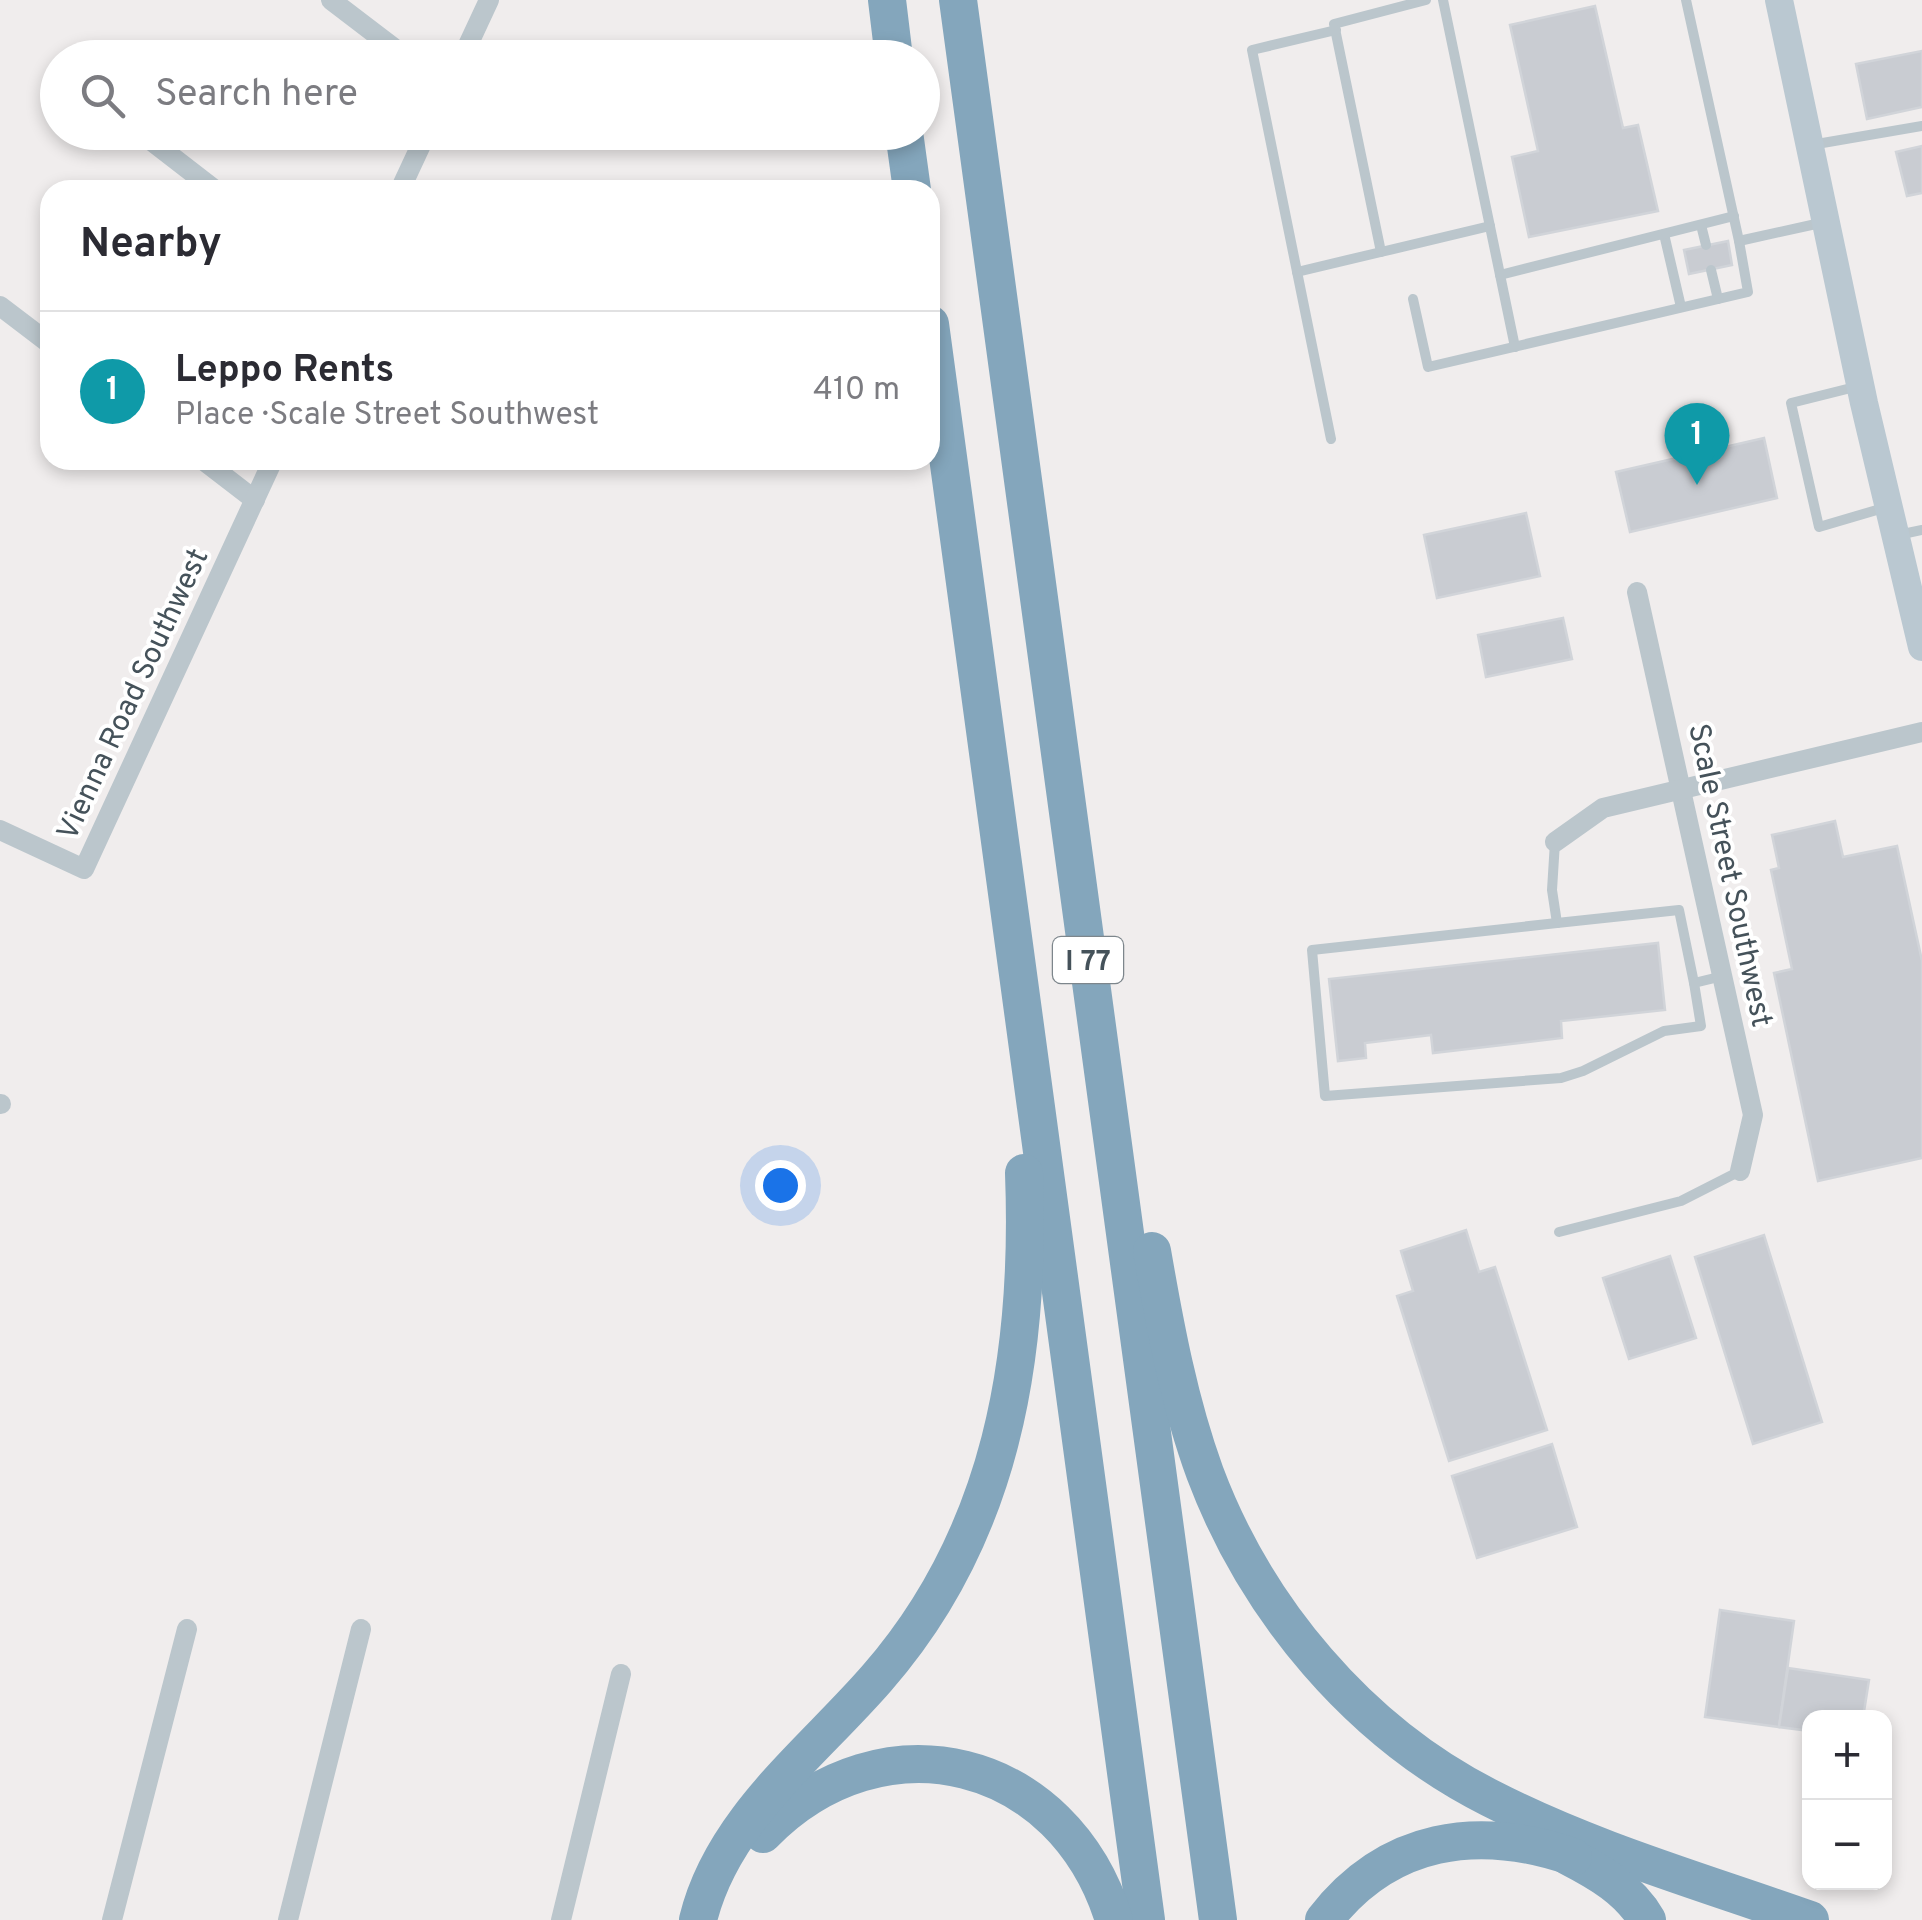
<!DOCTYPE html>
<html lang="en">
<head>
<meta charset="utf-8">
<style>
	:root { --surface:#fff; --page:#f2f2f3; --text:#2b2b33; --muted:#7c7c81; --line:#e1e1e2; --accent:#2563eb }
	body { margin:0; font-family:Overpass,sans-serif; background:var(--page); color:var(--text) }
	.controls { position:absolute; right:30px; bottom:30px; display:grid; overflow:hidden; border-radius:20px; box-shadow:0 5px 15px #0003 }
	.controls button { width:90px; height:90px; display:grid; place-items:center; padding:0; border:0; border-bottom:2px solid var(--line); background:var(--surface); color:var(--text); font:50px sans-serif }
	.you { position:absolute; left:780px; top:1185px; width:35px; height:35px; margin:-25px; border:8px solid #fff; border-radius:50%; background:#1a73e8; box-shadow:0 0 0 15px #1a73e833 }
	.badge { display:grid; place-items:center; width:65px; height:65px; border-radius:50%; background:var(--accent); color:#fff; font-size:32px; font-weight:700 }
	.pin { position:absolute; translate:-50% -82px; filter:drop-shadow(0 2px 5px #0008) }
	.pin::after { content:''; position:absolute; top:52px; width:35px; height:30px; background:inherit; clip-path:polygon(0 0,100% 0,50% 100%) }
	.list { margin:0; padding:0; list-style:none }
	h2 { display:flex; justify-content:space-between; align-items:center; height:130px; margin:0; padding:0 40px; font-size:42px }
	h2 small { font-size:32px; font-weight:400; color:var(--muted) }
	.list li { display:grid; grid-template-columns:65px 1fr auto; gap:30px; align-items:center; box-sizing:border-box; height:160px; padding:0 40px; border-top:2px solid var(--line) }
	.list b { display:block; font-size:38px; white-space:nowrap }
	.list p { margin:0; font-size:32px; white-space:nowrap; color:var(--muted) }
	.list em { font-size:32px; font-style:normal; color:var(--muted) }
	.icon { flex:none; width:55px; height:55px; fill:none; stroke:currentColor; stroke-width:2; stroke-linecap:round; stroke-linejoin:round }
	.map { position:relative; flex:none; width:1922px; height:1920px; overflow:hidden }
	.search { position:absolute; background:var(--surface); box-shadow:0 5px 15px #0003; left:40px; top:40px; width:900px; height:110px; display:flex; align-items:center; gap:25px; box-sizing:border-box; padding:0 35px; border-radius:55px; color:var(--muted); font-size:38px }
	.panel { position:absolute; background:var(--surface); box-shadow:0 5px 15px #0003; left:40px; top:180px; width:900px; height:290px; border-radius:30px }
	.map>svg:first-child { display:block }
	.building { fill:#c9ccd2; stroke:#d1d4d9; stroke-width:2.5 }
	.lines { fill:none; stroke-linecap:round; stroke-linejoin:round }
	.lane { stroke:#bbc6cc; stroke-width:10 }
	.street { stroke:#bbc6cc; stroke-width:20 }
	.secondary { stroke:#bac8d1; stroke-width:28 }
	.highway { stroke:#84a6bc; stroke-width:38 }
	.labels { text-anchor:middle; stroke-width:8; stroke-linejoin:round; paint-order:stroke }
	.shield { fill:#fff; stroke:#7d868c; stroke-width:2.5 }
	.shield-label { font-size:28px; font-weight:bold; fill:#45525a }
	.street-label { font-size:30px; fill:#45525a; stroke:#fff }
</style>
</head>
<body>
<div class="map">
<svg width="1922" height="1920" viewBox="0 0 1922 1920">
	<rect width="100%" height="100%" fill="#f0eded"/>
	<g class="building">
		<polygon points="1595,6 1623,128 1638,125 1658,211 1529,237 1512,157 1538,151 1510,25"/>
		<polygon points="1922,51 1922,107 1867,119 1856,64"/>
		<polygon points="1922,146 1922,193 1907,196 1896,152"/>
		<polygon points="1728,241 1732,265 1689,274 1684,250"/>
		<polygon points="1764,438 1777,498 1630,532 1616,472"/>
		<polygon points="1526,513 1540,576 1437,598 1424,535"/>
		<polygon points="1563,618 1572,659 1486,677 1478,635"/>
		<polygon points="1835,821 1843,857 1897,846 1922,961 1922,1158 1818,1181 1774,973 1792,969 1771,870 1779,868 1772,835"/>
		<polygon points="1658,943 1665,1010 1561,1021 1562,1038 1433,1053 1431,1035 1365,1043 1366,1058 1338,1061 1329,979"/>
		<polygon points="1466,1230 1479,1272 1495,1267 1547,1430 1449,1461 1397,1296 1413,1291 1401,1251"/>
		<polygon points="1764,1235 1822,1422 1753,1444 1695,1257"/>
		<polygon points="1670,1256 1696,1338 1629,1359 1603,1278"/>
		<polygon points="1552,1444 1577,1527 1477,1558 1452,1476"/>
		<polygon points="1720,1610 1794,1621 1779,1727 1705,1717"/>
		<polygon points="1788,1668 1869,1680 1863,1718 1810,1718 1810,1731 1779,1727"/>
	</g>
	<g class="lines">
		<g class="lane">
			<polyline points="1426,0 1334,24 1381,252 1490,226"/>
			<polyline points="1443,0 1515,347"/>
			<polyline points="1686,0 1739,241 1825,222"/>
			<polyline points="1811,145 1922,126"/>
			<polyline points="1701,225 1706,245"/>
			<polyline points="1664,234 1681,307"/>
			<polyline points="1711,270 1718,299"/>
			<polyline points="1297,272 1381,252"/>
			<polyline points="1500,275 1734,216"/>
			<polyline points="1413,299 1428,367 1748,292 1739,241"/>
			<polyline points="1859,386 1791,403 1819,527 1887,507"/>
			<polyline points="1331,439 1252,50 1336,30"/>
			<polyline points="1898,535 1922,530"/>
			<polyline points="1555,842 1552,890 1557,923 1679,910 1694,983 1723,976"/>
			<polyline points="1557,923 1312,950 1325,1096 1561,1078 1583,1071 1664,1031 1701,1026 1694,983"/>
			<polyline points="1559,1232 1681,1201 1740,1171"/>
		</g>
		<g class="street">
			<polyline points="331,0 407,58"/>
			<polyline points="462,58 489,0"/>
			<polyline points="140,132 215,190"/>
			<polyline points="400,190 427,132"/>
			<polyline points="0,306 50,344"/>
			<polyline points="203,460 255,500"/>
			<polyline points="1637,592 1753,1115 1740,1171"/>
			<polyline points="0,830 84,869 273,460"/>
			<polyline points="1555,842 1603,808 1922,732"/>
			<polyline points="0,1104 1,1104"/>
			<polyline points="112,1920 187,1629"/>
			<polyline points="288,1920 361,1629"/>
			<polyline points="561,1920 621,1674"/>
		</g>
		<polyline class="secondary" points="1779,0 1864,403 1922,647"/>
		<g class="highway">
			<polyline points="887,0 894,58"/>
			<polyline points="958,0 1218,1920"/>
			<polyline points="904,132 912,190"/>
			<polyline points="930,324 1146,1920"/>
			<path d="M1152 1251C1165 1326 1179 1402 1205 1473 1256 1609 1359 1732 1490 1798 1591 1850 1703 1882 1810 1920"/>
			<path d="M763 1834C883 1711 1064 1757 1114 1920"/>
			<path d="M1568 1856C1599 1872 1629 1889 1647 1920"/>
			<path d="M698 1920C722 1820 812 1753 877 1678 1002 1535 1031 1357 1024 1173"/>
			<path d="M1324 1920C1388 1837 1478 1824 1573 1857"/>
		</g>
	</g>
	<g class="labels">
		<rect class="shield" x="1053" y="937" width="70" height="46" rx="8"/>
		<g class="shield-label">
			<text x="1088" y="970">I 77</text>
		</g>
		<g class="street-label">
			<text transform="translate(132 694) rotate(-65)" y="10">Vienna Road Southwest</text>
			<text transform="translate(1731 875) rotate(78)" y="10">Scale Street Southwest</text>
		</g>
	</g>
</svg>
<div class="controls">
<button>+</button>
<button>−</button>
</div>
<div class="you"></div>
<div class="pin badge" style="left:1697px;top:485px;background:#0f9aa8">1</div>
<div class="search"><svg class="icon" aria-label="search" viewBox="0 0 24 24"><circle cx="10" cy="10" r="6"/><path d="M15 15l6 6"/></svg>Search here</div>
<section class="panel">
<h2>Nearby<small></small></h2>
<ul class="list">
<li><span class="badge" style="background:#0f9aa8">1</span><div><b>Leppo Rents</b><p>Place · Scale Street Southwest</p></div><em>410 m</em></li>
</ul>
</section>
</div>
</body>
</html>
